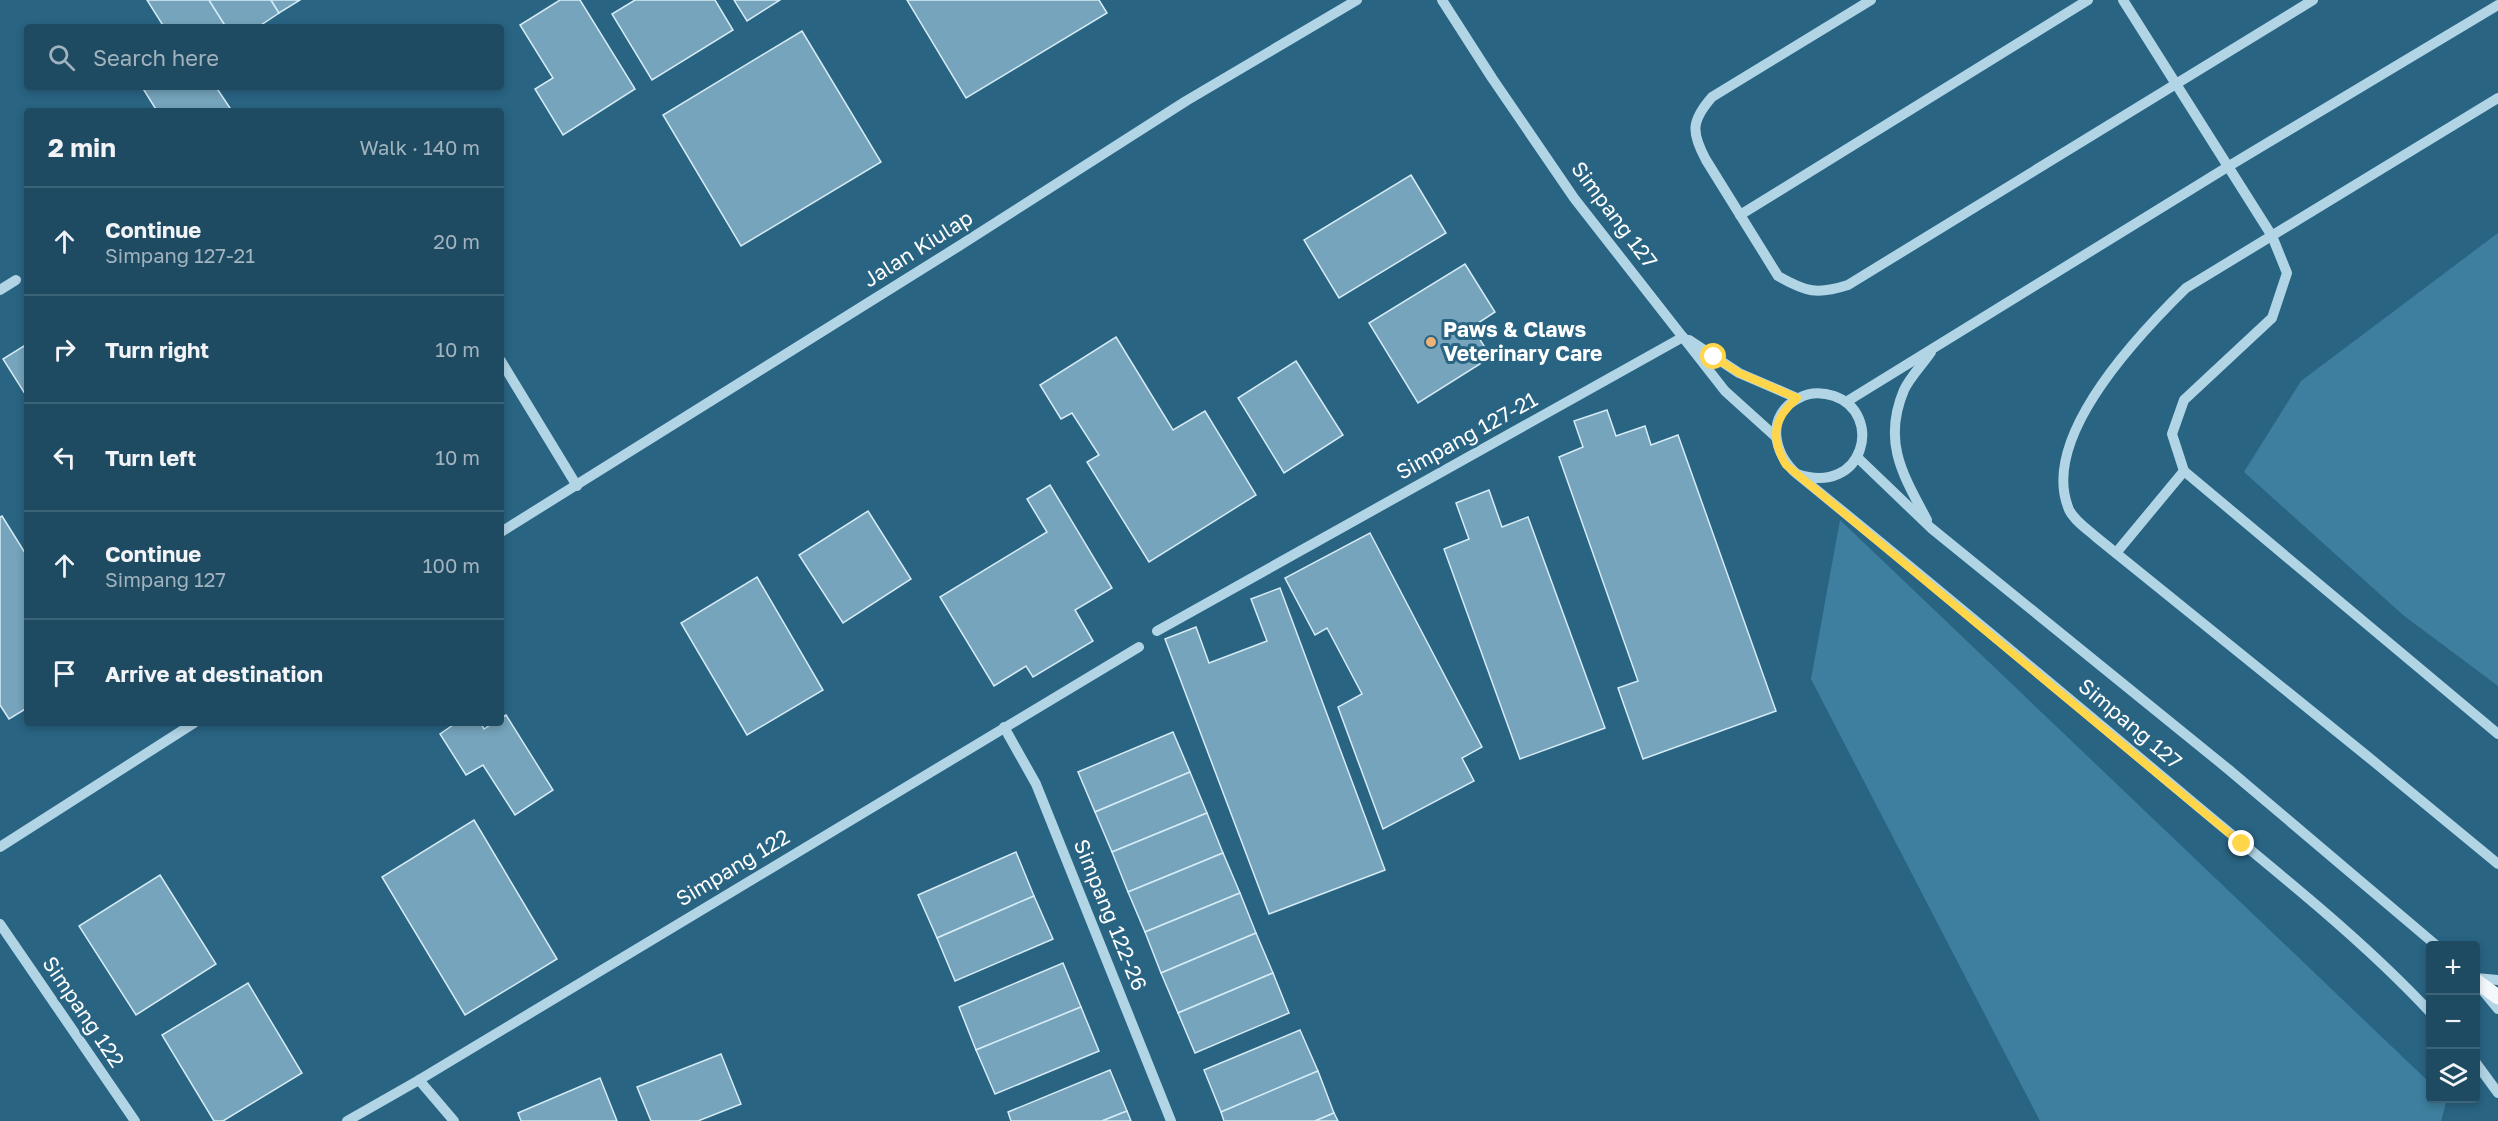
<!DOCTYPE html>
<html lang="en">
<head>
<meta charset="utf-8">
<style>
	:root { --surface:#1f4b62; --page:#275268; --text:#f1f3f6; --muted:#a1b3be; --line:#3c6377 }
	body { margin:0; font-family:"Golos Text",sans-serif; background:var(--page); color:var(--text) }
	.controls { position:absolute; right:18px; bottom:18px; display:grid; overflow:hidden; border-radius:6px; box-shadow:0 3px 9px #0003 }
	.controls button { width:54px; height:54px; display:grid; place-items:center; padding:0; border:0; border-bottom:2px solid var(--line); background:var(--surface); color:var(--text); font:30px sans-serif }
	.stop { position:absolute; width:18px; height:18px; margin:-14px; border:4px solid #ffd54a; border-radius:50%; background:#fff }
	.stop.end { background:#ffd54a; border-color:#fff; box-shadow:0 2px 6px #0008 }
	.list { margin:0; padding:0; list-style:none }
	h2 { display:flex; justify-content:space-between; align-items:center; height:78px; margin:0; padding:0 24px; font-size:26px }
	h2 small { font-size:20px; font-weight:400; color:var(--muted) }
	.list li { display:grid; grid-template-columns:39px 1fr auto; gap:18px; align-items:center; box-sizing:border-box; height:108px; padding:0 24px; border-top:2px solid var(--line) }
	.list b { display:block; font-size:22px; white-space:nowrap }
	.list p { margin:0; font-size:20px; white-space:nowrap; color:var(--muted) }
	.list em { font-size:20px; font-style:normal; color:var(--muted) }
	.icon { flex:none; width:33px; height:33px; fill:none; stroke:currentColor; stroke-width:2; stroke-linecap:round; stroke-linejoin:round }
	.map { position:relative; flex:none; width:2498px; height:1121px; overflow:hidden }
	.search { position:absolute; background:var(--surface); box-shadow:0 3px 9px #0003; left:24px; top:24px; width:480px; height:66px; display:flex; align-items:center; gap:15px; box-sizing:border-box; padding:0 21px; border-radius:6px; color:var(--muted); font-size:22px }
	.panel { position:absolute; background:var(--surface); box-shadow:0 3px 9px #0003; left:24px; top:108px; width:480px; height:618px; border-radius:6px }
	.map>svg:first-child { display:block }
	.green { fill:#3e7f9f }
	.building { fill:#75a4bc; stroke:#d5ebf5; stroke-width:1.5 }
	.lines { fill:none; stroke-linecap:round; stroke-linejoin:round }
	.minor { stroke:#b2d5e6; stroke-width:10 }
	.major { stroke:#f3f9fd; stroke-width:15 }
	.route { stroke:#ffd54a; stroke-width:8 }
	.poi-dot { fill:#eeb279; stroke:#296483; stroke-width:2 }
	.labels { text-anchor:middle; stroke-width:6; stroke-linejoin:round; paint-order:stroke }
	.street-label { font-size:21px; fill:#fff; stroke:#296483 }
	.poi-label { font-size:21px; font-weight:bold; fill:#fff; stroke:#296483; text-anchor:start }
</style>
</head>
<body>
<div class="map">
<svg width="2498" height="1121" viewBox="0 0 2498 1121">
	<rect width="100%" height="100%" fill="#296483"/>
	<g class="green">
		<polygon points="2498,233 2498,686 2403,615 2244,472 2301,381"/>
		<polygon points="1840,520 2430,1083 2430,1098 2447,1099 2441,1121 2040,1121 1811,679"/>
	</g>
	<g class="building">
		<polygon points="147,0 209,0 226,27 164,27"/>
		<polygon points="209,0 271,0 279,13 258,27 226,27"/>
		<polygon points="271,0 300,0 279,13"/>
		<polygon points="560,0 580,0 635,89 563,135 535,89 553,78 520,25"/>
		<polygon points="635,0 715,0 733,30 652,80 612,14"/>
		<polygon points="734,0 780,0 747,21"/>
		<polygon points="907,0 1099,0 1107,13 966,98"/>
		<polygon points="802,31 881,162 741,246 663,115"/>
		<polygon points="142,87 216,87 232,111 157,111"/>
		<polygon points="1411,175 1446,233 1339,298 1304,240"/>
		<polygon points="1465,264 1495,312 1472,327 1491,357 1418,403 1369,323"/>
		<polygon points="1116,337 1173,430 1205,411 1256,495 1149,562 1087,462 1099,455 1072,413 1061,419 1040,385"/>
		<polygon points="27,344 27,397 3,359"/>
		<polygon points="1296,361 1343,435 1284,473 1238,398"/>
		<polygon points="1607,410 1616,436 1645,426 1651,445 1678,435 1776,711 1643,759 1618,688 1638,681 1559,457 1583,447 1574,421"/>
		<polygon points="1050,485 1112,588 1075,610 1093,641 1033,677 1026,666 994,686 940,597 1047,532 1027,499"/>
		<polygon points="1489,490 1502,527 1528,517 1605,728 1520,759 1444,549 1469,539 1456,503"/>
		<polygon points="868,511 911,579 843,623 799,555"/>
		<polygon points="2,516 27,556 27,708 9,719 0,705 0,517"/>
		<polygon points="1370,533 1482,747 1462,758 1474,781 1383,829 1338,707 1362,694 1327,628 1315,635 1285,578"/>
		<polygon points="757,577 823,690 747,735 681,623"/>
		<polygon points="1280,588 1385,870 1269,914 1165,639 1196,627 1209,663 1267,641 1251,599"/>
		<polygon points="506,715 553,790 515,815 483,765 466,775 440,734 456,723 481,723 484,729 493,723 501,723 501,718"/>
		<polygon points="1173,732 1190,772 1095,812 1078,772"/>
		<polygon points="1190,772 1207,813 1112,852 1095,812"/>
		<polygon points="1207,813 1223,853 1128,892 1112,852"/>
		<polygon points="474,820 557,959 465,1015 382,877"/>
		<polygon points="1016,852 1034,896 937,938 918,895"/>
		<polygon points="1223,853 1240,893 1145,932 1128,892"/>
		<polygon points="160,875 216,964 136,1015 79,926"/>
		<polygon points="1240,893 1256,933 1161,973 1145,932"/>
		<polygon points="1034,896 1053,939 955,981 937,938"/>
		<polygon points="1256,933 1273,973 1178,1013 1161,973"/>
		<polygon points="1063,963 1081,1007 976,1050 959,1007"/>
		<polygon points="1273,973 1289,1013 1195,1053 1178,1013"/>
		<polygon points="248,983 302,1073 223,1121 214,1121 162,1035"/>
		<polygon points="1081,1007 1099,1051 995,1094 976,1050"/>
		<polygon points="1300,1030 1318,1071 1221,1112 1204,1070"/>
		<polygon points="721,1054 741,1104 698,1121 651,1121 637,1087"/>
		<polygon points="1110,1070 1127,1111 1102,1121 1011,1121 1008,1112"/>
		<polygon points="1318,1071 1334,1113 1315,1121 1224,1121 1221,1112"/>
		<polygon points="600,1078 617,1121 521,1121 518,1113"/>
		<polygon points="1127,1111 1131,1121 1102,1121"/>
		<polygon points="1334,1113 1338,1121 1315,1121"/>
	</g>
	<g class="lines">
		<g class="minor">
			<polyline points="1442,0 1492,78 1574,198 1725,391 1776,437"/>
			<path d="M1871 0 1712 97C1691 121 1691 132 1706 160L1778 276C1806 292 1817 295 1848 285L2313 0"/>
			<polyline points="2123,0 2272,236 2287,273 2272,318 2184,400 2172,434 2184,471 2498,734"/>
			<path d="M2498 98 2186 288C2139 334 2041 436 2068 507 2071 518 2087 529 2096 537L2367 756 2498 864"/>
			<polyline points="1740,215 2088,0"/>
			<polyline points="0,290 16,280"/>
			<polyline points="1689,340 1739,373 1797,398"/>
			<polyline points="501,361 577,486"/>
			<polyline points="1846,402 2229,166 2498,5"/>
			<polyline points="1857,457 1931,528 2228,769 2437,946"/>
			<path d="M1797 474C1865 497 1884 413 1834 396 1822 392 1810 392 1799 398 1765 415 1773 454 1797 474 1929 581 2059 690 2189 799 2271 868 2357 934 2430 1012"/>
			<path d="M1927 520C1903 475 1882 442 1904 390 1910 377 1923 364 1931 352"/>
			<polyline points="501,532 959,246 1186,101 1357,0"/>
			<polyline points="2116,553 2184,471"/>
			<polyline points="1157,631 1683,337"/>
			<polyline points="1004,727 1036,784 1171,1121"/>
			<polyline points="0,847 194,723"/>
			<polyline points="0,924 135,1121"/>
			<polyline points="2476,978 2498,980"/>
			<polyline points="2484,992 2498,1009"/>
			<polyline points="2476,1063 2498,1093"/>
			<polyline points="419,1080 454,1121"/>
			<polyline points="347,1121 419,1080 1139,647"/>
		</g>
		<polyline class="major" points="2476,981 2498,997"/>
	</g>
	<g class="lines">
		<path class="route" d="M1714 357 1739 373 1797 398C1773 419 1770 438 1786 465L2242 844"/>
	</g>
	<circle class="poi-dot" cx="1431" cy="342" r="6"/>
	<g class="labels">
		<g class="street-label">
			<text transform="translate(1614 215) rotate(53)" y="7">Simpang 127</text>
			<text transform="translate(918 249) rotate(-32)" y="7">Jalan Kiulap</text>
			<text transform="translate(1467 436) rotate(-29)" y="7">Simpang 127-21</text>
			<text transform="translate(2130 724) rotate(40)" y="7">Simpang 127</text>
			<text transform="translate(733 868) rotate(-31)" y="7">Simpang 122</text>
			<text transform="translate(1110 915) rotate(68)" y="7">Simpang 122-26</text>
			<text transform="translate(83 1012) rotate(56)" y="7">Simpang 122</text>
		</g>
		<g class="poi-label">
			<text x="1443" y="337">Paws &amp; Claws<tspan x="1443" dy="24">Veterinary Care</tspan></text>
		</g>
	</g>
</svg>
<div class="controls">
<button>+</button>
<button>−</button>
<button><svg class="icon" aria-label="layers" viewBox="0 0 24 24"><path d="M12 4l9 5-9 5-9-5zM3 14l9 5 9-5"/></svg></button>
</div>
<div class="stop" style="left:1714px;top:357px"></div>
<div class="stop end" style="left:2242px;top:844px"></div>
<div class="search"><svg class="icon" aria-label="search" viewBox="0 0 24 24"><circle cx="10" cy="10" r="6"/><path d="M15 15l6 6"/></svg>Search here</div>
<section class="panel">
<h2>2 min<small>Walk · 140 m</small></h2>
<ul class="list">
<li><svg class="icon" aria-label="ahead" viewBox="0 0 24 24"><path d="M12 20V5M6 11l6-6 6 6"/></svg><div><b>Continue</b><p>Simpang 127-21</p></div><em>20 m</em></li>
<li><svg class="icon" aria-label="right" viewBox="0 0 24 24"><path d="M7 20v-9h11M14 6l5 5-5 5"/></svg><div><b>Turn right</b></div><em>10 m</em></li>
<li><svg class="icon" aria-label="left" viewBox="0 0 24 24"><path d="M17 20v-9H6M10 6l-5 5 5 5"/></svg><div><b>Turn left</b></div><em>10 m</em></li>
<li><svg class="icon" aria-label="ahead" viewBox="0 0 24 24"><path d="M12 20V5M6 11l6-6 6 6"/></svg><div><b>Continue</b><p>Simpang 127</p></div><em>100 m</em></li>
<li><svg class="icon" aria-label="arrive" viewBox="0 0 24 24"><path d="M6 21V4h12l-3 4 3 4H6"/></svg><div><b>Arrive at destination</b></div></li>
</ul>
</section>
</div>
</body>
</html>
